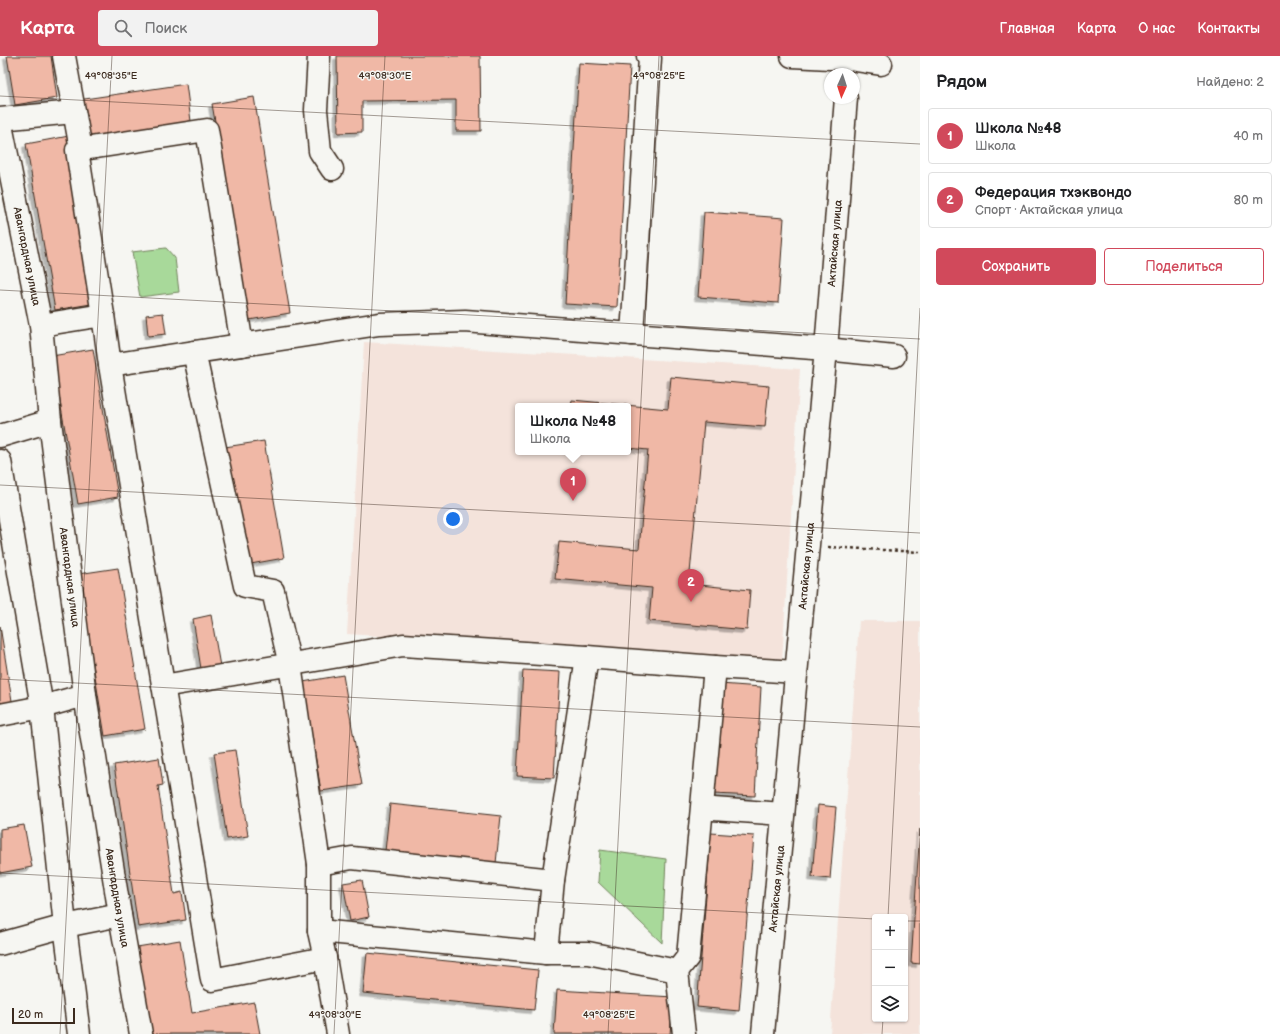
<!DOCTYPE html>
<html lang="ru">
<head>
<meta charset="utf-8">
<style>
	:root { --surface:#fff; --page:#f2f2f2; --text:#202124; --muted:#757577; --line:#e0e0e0; --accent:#d1495b }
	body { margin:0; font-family:"Balsamiq Sans",sans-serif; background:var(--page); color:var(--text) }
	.controls { position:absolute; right:12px; bottom:12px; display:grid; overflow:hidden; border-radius:4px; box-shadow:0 1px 3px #0004 }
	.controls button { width:36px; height:36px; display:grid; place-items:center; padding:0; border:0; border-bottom:1px solid var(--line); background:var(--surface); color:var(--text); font:20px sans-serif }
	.compass { position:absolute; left:824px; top:12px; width:36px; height:36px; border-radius:50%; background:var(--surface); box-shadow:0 1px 3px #0004; rotate:183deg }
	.scale { position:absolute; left:12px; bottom:10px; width:63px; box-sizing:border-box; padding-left:4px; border:2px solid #3b2a1e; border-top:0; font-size:11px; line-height:14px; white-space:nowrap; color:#3b2a1e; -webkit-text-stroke:3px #f6f6f2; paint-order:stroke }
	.you { position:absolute; left:453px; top:463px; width:14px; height:14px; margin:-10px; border:3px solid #fff; border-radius:50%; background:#1a73e8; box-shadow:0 0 0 6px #1a73e833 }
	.badge { display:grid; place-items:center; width:26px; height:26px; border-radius:50%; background:var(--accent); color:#fff; font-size:13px; font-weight:700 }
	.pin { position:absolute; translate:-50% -33px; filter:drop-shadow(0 1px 2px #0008) }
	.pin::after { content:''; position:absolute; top:21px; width:14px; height:12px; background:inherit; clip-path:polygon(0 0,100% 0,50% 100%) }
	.popup { position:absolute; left:515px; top:347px; width:116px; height:52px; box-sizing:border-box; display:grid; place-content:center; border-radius:4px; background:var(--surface); filter:drop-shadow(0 1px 3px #0005); font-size:13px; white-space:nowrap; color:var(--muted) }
	.popup b { font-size:15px; color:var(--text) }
	.popup::after { content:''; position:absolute; left:50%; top:100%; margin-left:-8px; border:8px solid transparent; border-top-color:var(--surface) }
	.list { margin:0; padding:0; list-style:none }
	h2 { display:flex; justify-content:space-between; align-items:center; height:52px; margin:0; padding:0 16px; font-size:17px }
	h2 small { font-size:13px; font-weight:400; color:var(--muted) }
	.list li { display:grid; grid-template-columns:26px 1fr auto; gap:12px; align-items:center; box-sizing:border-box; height:56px; margin:0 8px 8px; padding:0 8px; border:1px solid var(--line); border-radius:4px }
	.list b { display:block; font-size:15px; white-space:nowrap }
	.list p { margin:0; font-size:13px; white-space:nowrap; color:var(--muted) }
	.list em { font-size:13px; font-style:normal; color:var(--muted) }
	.actions { display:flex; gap:8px; padding:12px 16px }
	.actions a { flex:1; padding:9px 0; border:1px solid var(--accent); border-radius:4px; text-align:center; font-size:14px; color:var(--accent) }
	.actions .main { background:var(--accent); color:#fff }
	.icon { flex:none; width:22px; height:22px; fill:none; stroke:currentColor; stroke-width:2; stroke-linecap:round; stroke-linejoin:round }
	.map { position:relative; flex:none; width:920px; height:978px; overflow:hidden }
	header { display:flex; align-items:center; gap:24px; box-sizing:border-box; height:56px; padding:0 20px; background:var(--accent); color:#fff }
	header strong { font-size:19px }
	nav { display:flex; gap:22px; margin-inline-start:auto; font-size:14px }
	.search { width:280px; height:36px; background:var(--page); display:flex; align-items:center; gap:10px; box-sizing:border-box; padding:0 14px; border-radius:4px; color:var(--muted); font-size:15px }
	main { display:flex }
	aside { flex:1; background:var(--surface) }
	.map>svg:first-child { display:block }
	.built { fill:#f4e3db; fill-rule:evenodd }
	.green { fill:#a8d99a; stroke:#72825c }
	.building { fill:#f0b8a6; stroke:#3b2a1e; filter:url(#shadow) }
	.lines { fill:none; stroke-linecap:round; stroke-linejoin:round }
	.minor-casing { stroke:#3b2a1e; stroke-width:25 }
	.path { stroke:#3b2a1e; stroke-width:2.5; stroke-dasharray:3 3; stroke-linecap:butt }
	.minor { stroke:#f6f6f2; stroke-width:22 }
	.ticks { fill:none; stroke:#3b2a1e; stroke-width:1; stroke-opacity:0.45 }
	.labels { text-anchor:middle; stroke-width:3; stroke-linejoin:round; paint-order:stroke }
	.street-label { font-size:11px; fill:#3b2a1e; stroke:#f6f6f2 }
	.ticks-label { font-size:10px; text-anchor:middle; fill:#3b2a1e; stroke:#f6f6f2; stroke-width:3; stroke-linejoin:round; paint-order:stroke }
</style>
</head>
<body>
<header>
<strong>Карта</strong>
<div class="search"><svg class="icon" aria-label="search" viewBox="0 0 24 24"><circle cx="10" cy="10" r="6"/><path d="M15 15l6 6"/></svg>Поиск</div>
<nav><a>Главная</a><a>Карта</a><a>О нас</a><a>Контакты</a></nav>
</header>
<main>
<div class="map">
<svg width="920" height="978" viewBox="0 0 920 978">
	<defs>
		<filter id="shadow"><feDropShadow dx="-3.5" dy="3.5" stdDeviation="0" flood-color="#0004"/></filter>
	</defs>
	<rect width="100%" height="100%" fill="#f6f6f2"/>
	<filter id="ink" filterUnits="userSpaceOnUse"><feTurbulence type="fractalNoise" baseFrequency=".025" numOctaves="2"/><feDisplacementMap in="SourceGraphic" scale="8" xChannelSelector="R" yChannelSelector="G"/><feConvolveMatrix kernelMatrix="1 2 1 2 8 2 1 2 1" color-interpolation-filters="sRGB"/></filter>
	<g filter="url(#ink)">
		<g class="built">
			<path d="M364 286 800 313 782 605 347 578ZM518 350H628V396H518Z"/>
			<path d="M859 565H920V978H830ZM875 861H905V963H875Z"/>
		</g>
		<g class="green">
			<polygon points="166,192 175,202 179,236 140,241 132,196"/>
			<polygon points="600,794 666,803 662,887 598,826"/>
		</g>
		<g class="building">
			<polygon points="7,0 51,0 57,42 15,49"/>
			<polygon points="337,0 480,0 481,75 456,75 456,44 362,45 362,76 338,77"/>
			<polygon points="579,7 630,10 617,251 565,248"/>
			<polygon points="186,28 191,65 84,82 78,44"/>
			<polygon points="254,41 290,257 249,264 212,48"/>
			<polygon points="69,80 97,247 55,254 26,88"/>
			<polygon points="704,156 784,162 778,247 698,241"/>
			<polygon points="163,257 166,278 148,280 146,259"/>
			<polygon points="93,293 118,441 78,448 52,300"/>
			<polygon points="671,321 769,330 765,371 704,366 689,528 750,534 747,574 649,565 652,532 555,523 559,486 639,493 648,394 628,392 628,350 571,350 572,344 668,353"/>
			<polygon points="264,385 284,502 245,509 225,391"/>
			<polygon points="118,512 145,673 105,680 78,518"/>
			<polygon points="211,559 221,616 202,619 193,563"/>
			<polygon points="0,570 13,651 0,653"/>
			<polygon points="523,614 560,616 554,722 517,720"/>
			<polygon points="343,619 362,729 321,735 303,626"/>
			<polygon points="720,628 761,631 755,740 714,738"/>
			<polygon points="235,694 248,780 227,783 214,697"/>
			<polygon points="159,702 163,729 158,730 174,838 182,836 186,864 138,871 114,709"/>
			<polygon points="390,748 501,760 496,807 385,795"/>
			<polygon points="818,749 836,751 830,823 812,821"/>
			<polygon points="24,769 32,811 0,817 0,773"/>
			<polygon points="920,773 920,908 911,907"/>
			<polygon points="711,777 754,780 739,955 697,951"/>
			<polygon points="362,824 369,861 350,865 343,827"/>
			<polygon points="180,884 192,957 254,946 260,978 151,978 137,891"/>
			<polygon points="367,897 538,914 534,954 363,937"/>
			<polygon points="557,934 673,941 670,978 554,978"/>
		</g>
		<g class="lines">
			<g class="minor-casing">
				<g id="minor">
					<polyline points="64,0 81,93"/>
					<polyline points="319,0 316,54 320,95 332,113"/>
					<polyline points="792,0 849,3 881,8"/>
					<polyline points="0,63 74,56"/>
					<path id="s1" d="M0 64 41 269 50 365 85 639 120 859 141 978"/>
					<polyline points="103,259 77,94 207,74 242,289"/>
					<polyline points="41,269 103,259 110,309 379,268 465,265 826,293 894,300"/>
					<polyline points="632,278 650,2 648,0"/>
					<polyline points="194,296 245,530 273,535 290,609 319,808 319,875 325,902 338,978"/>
					<polyline points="110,309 212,924 325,902"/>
					<polyline points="0,380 50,365"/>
					<polyline points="0,405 42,651 65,870 79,978"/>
					<polyline points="163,630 403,589 587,601"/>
					<polyline points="0,659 42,651 85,639"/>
					<polyline points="713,753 783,758"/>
					<polyline points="319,808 352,802 553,824"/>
					<polyline points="319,875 546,897 588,897 677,915 684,978"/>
					<polyline points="0,888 65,870 120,859"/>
					<polyline points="546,897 553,824 587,601 715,611 796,616"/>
					<polyline points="677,915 688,901 715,611"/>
					<path id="s2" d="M763 978 826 293 846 42"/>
				</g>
			</g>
			<polyline class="path" points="828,491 920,496"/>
			<use href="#minor" class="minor"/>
		</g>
	</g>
	<path class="ticks" d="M0 40 920 88M0 234 920 283M0 429 920 477M0 623 920 671M0 817 875 863M888 861 920 252M905 865H920M60 978 112 0M334 978 385 0M608 978 659 0M882 978 883 963"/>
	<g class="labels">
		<g class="street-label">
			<text dy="4" stroke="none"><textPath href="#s2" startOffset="794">Актайская улица</textPath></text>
			<text dy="4" stroke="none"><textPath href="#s1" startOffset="139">Авангардная улица</textPath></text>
			<text dy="4" stroke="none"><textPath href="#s2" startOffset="470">Актайская улица</textPath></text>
			<text dy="4" stroke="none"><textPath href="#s1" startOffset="463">Авангардная улица</textPath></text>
			<text dy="4" stroke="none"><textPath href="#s2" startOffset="146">Актайская улица</textPath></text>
			<text dy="4" stroke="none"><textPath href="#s1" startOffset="787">Авангардная улица</textPath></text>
		</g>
	</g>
	<g class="ticks-label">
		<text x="111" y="23">49°08'35"E</text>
		<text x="385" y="23">49°08'30"E</text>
		<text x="659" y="23">49°08'25"E</text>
		<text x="335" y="962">49°08'30"E</text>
		<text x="609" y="962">49°08'25"E</text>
	</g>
</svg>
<div class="controls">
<button>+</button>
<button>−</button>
<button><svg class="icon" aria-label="layers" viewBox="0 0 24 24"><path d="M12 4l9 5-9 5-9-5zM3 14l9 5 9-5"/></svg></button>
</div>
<svg class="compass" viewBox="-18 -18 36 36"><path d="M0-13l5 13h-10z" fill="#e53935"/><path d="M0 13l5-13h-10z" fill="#757577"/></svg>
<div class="scale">20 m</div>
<div class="you"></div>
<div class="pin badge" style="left:573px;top:445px">1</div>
<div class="popup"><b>Школа №48</b>Школа</div>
<div class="pin badge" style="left:691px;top:546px">2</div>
</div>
<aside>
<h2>Рядом<small>Найдено: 2</small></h2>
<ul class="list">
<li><span class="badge">1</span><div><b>Школа №48</b><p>Школа</p></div><em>40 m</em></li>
<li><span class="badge">2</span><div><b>Федерация тхэквондо</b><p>Спорт · Актайская улица</p></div><em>80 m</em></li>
</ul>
<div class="actions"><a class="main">Сохранить</a><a>Поделиться</a></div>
</aside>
</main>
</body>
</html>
